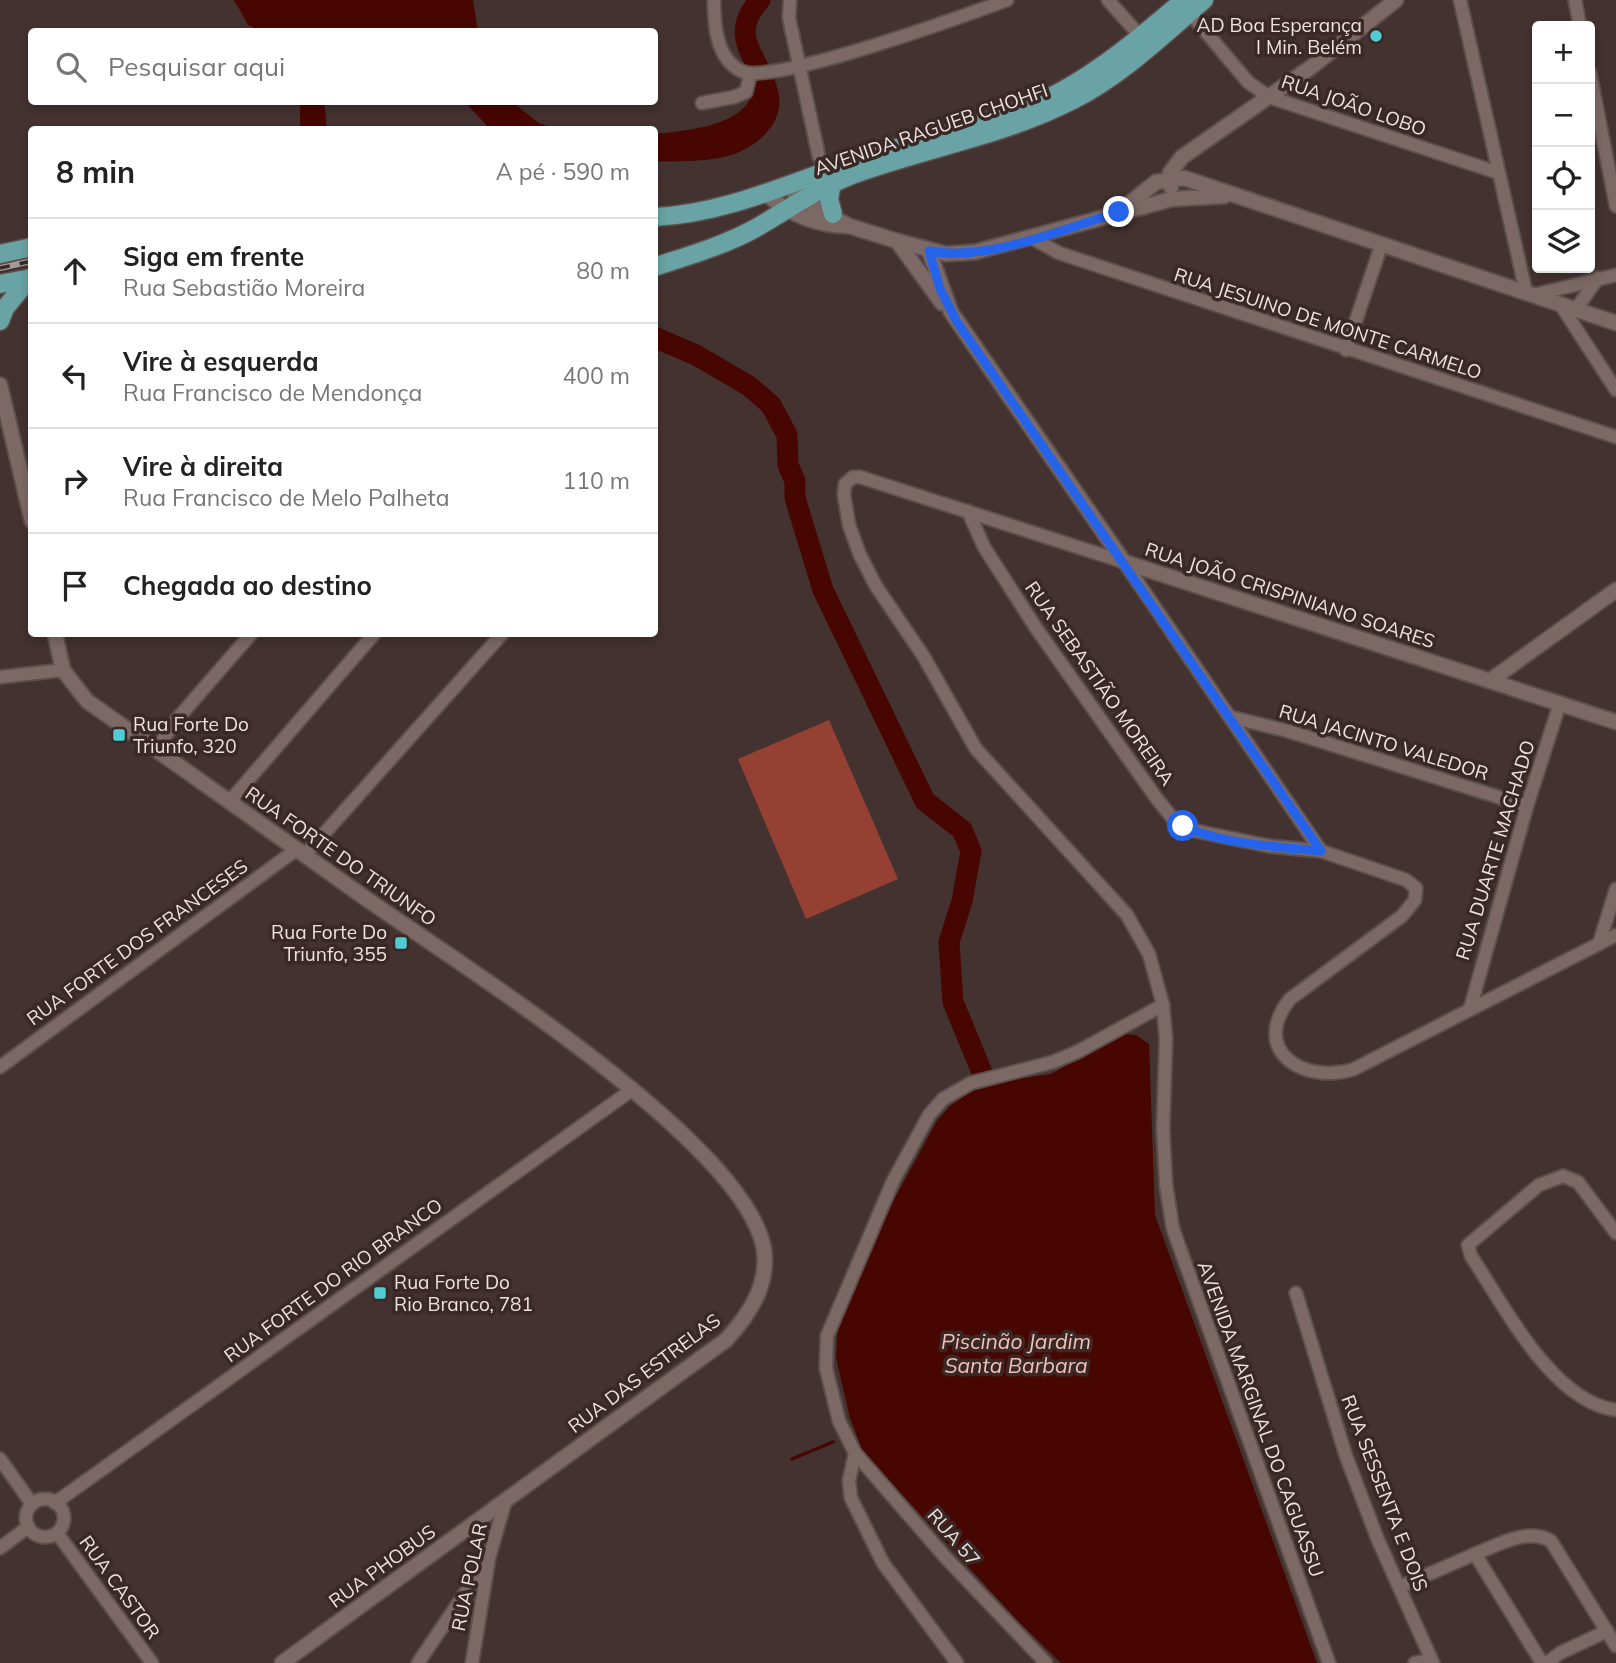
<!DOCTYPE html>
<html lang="pt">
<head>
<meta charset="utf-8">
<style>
	:root { --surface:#fff; --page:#f2f2f2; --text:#222; --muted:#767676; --line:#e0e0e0 }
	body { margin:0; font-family:Mulish,sans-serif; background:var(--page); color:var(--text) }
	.controls { position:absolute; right:21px; top:21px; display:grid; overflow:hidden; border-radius:7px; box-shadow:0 4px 10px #0003 }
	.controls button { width:63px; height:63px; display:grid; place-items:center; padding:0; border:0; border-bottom:2px solid var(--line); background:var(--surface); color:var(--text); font:35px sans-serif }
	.stop { position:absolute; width:21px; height:21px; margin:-16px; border:5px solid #2563eb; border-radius:50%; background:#fff }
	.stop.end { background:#2563eb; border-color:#fff; box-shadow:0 2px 7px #0008 }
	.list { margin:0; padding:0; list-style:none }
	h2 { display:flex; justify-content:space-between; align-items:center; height:91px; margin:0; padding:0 28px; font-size:30px }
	h2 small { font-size:23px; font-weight:400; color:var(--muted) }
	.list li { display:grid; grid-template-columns:46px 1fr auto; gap:21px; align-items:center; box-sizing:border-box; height:105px; padding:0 28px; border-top:2px solid var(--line) }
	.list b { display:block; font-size:26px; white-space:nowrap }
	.list p { margin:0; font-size:23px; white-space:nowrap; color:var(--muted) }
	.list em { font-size:23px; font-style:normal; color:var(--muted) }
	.icon { flex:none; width:38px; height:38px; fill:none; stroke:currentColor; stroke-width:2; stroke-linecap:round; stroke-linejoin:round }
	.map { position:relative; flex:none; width:1616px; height:1663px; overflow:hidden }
	.search { position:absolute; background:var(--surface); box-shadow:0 4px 10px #0003; left:28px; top:28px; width:630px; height:77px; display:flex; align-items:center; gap:18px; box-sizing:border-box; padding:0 24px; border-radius:7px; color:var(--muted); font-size:26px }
	.panel { position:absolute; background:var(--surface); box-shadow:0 4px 10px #0003; left:28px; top:126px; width:630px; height:511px; border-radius:7px }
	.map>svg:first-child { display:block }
	.green { fill:#944133 }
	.water { fill:#480600 }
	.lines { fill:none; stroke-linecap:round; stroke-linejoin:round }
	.stream { stroke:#480600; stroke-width:3.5 }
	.river { stroke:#480600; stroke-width:21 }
	.minor-casing { stroke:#5c4e4b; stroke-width:16 }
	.tertiary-casing { stroke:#5c4e4b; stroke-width:18 }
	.primary-casing { stroke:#5c4e4b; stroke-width:21 }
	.minor { stroke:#7c6965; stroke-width:12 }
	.tertiary { stroke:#7c6965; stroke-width:14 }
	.primary { stroke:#69a3a5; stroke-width:18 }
	.rail-casing { stroke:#a69996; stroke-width:6 }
	.rail { stroke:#392825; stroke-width:3.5; stroke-dasharray:10; stroke-linecap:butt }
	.route { stroke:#2563eb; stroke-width:9 }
	.poi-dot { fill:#51ccd2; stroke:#392825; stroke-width:2.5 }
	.labels { text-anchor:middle; stroke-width:7; stroke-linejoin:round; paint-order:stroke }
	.poi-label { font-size:19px; fill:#ede2df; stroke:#392825; text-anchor:end }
	.street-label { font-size:19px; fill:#ede2df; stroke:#392825 }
	.water-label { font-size:21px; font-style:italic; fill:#f3c0b6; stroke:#392825 }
</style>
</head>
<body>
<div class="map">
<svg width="1616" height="1663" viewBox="0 0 1616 1663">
	<rect width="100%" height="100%" fill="#43322f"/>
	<polygon class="green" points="829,720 898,879 806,919 738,759"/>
	<g class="water">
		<polygon points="234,0 473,0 478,31 261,31 248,25"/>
		<path d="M762 51C765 59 771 68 773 76 781 107 746 135 720 142 698 148 676 147 655 148L654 134C704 129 775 122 749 54Z"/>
		<polygon points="300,102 324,102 327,129 300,129"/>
		<polygon points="465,102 512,102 539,123 555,129 490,129"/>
		<polygon points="1123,1034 1136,1035 1149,1044 1155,1215 1317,1663 1061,1663 1017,1620 863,1452 850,1418 836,1358 838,1318 880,1225 937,1121 950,1106 975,1089 1002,1081 1051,1074"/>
	</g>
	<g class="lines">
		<polyline class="stream" points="792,1459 833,1442"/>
		<g class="river">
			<path d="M654 151C692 150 734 155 760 124 767 116 771 104 768 94 760 57 726 37 760 0"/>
			<polyline points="654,337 696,355 749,386 771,405 787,435 788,465 795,481 795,498 823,590 925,801 962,830 971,851 962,901 949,942 953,1002 993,1099"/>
		</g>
		<g class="minor-casing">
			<g id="minor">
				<path d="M714 0C714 25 716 58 741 71 768 87 969 14 1007 0"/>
				<polyline points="790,0 789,18 819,157"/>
				<polyline points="1108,0 1141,37"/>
				<polyline points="1460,0 1526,292"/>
				<polyline points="1575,0 1580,26"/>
				<polyline points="1189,12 1248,82 1269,97 1499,173"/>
				<polyline points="1590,73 1616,206"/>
				<polyline points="702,103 734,97 746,92 750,75"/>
				<polyline points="1032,238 1059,253 1616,437"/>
				<polyline points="1533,295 1616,275"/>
				<polyline points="1560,304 1616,390"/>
				<polyline points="1576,309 1598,278"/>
				<polyline points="1346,350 1381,246"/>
				<path d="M968 511 984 547 1036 628 1157 799 1174 820 1191 830 1269 846 1321 851 1406 880 1416 888 1415 900 1402 916 1290 999C1249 1051 1304 1085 1354 1069L1616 935"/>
				<polyline points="0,677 63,670"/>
				<polyline points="1230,717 1288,731 1527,806"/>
				<polyline points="156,749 178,718 251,634"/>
				<polyline points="230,801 374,634"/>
				<polyline points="1321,851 1124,562 860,477 853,477 845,484 844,495 849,525 860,555 876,586 924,657 976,749 1127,915 1149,954 1163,1005 1166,1039 1163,1129 1166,1185 1173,1229 1329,1663"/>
				<polyline points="305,855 502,634"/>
				<polyline points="1599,944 1616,889"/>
				<polyline points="1470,1009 1527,806 1560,703"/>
				<polyline points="0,1067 297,849"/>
				<path d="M1616 1233 1578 1182 1563 1176 1539 1185 1468 1245 1471 1256C1504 1305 1552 1402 1616 1410"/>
				<polyline points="1296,1293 1346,1456 1378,1540 1433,1663"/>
				<polyline points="855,1453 849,1481 851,1498 883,1563 957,1663"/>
				<polyline points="0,1459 32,1504"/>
				<circle cx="45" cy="1518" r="19"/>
				<polyline points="55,1503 633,1089"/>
				<polyline points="57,1533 152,1663"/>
				<polyline points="0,1548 28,1527"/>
				<path d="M1475 1554C1498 1545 1528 1527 1551 1541L1616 1646"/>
				<polyline points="1399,1587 1475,1554 1542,1663"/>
				<polyline points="418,1663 486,1562"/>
				<polyline points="472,1663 489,1558 506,1499"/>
				<polyline points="1046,1663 946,1558 855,1453 839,1421 826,1368 827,1336 893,1181 929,1115 943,1099 971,1083 1053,1062 1077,1052 1163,1005"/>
				<polyline points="1415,1663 1431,1660"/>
				<polyline points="1547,1663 1560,1653 1607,1631"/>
			</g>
		</g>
		<g class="tertiary-casing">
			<g id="tertiary">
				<polyline points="1171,187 1170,173 1182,157 1310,68 1396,0"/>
				<path d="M765 193C789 214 817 226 849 226"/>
				<polyline points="795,196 849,226 897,241 946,254 975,252 1172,199 1224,196"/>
				<polyline points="1119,212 1156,182 1184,178 1616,323"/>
				<polyline points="897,241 942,303"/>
				<polyline points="929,251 951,312 1124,562 1616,722"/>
				<polyline points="0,385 32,521"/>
				<path d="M55 634 63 670 87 701C181 767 275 834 368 900 458 963 748 1144 764 1250 769 1285 749 1315 726 1340L282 1663"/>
				<polyline points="1491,680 1616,590"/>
			</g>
		</g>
		<g class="primary-casing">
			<g id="primary">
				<polyline points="832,183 829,199 833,214"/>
				<path d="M654 217C722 214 786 185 849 163 918 139 995 126 1060 92 1106 67 1145 33 1184 0"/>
				<polyline points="0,254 32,247"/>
				<path d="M654 267C687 256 723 246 754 229 786 211 816 189 852 175 925 148 1003 136 1073 100 1121 76 1163 35 1204 0"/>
				<polyline points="0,284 32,278"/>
				<polyline points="0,321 5,308 30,278"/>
			</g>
		</g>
		<use href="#minor" class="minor"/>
		<use href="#tertiary" class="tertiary"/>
		<use href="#primary" class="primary"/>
		<g class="rail-casing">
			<polyline id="rail" points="0,268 32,261"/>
		</g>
		<use href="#rail" class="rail"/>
	</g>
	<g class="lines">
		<path class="route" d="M1119 212C1063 229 987 262 929 251L940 289 957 322 1321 851C1279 847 1221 844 1183 826"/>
	</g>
	<g class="poi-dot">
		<circle cx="1376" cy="36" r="7"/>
		<rect x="112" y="728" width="14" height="14" rx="3.5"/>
		<rect x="394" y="936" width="14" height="14" rx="3.5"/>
		<rect x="373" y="1286" width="14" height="14" rx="3.5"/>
	</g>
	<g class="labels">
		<g class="poi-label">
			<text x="1362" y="32">AD Boa Esperança<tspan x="1362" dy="22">I Min. Belém</tspan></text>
			<text x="133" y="731" text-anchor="start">Rua Forte Do<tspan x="133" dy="22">Triunfo, 320</tspan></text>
			<text x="387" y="939">Rua Forte Do<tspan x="387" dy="22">Triunfo, 355</tspan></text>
			<text x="394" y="1289" text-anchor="start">Rua Forte Do<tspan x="394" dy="22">Rio Branco, 781</tspan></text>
		</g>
		<g class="street-label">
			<text transform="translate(1354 105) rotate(19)" y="7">RUA JOÃO LOBO</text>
			<text transform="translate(931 129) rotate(-19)" y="7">AVENIDA RAGUEB CHOHFI</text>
			<text transform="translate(1328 323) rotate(18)" y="7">RUA JESUINO DE MONTE CARMELO</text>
			<text transform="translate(1290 595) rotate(18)" y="7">RUA JOÃO CRISPINIANO SOARES</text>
			<text transform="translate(1100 683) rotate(55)" y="7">RUA SEBASTIÃO MOREIRA</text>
			<text transform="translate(1384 742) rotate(17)" y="7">RUA JACINTO VALEDOR</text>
			<text transform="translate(1495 850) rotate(-73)" y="7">RUA DUARTE MACHADO</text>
			<text transform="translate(341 856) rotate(35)" y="7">RUA FORTE DO TRIUNFO</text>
			<text transform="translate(137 942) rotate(-36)" y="7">RUA FORTE DOS FRANCESES</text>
			<text transform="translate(333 1280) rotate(-36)" y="7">RUA FORTE DO RIO BRANCO</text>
			<text transform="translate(644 1373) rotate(-37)" y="7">RUA DAS ESTRELAS</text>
			<text transform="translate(1261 1419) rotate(70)" y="7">AVENIDA MARGINAL DO CAGUASSU</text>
			<text transform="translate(1385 1493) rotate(69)" y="7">RUA SESSENTA E DOIS</text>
			<text transform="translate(954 1537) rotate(49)" y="7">RUA 57</text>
			<text transform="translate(382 1566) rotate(-36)" y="7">RUA PHOBUS</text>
			<text transform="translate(469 1577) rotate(-78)" y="7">RUA POLAR</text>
			<text transform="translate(120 1587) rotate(54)" y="7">RUA CASTOR</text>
		</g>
		<g class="water-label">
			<text x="1016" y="1349">Piscinão Jardim<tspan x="1016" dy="24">Santa Barbara</tspan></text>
		</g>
	</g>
</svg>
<div class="controls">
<button>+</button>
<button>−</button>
<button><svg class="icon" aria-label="locate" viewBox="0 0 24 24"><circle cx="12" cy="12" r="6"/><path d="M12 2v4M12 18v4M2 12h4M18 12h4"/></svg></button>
<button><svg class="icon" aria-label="layers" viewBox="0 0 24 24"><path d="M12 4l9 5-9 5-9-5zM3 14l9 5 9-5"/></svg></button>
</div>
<div class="stop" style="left:1183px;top:826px"></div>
<div class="stop end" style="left:1119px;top:212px"></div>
<div class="search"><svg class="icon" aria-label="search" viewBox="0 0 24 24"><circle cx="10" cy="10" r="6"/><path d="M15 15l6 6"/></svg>Pesquisar aqui</div>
<section class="panel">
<h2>8 min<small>A pé · 590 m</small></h2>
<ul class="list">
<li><svg class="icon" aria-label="ahead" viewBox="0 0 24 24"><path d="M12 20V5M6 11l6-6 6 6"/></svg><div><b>Siga em frente</b><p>Rua Sebastião Moreira</p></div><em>80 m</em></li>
<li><svg class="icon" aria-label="left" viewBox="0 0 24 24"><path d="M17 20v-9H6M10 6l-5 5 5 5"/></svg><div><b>Vire à esquerda</b><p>Rua Francisco de Mendonça</p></div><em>400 m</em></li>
<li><svg class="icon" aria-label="right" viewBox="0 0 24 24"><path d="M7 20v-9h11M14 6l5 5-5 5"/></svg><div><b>Vire à direita</b><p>Rua Francisco de Melo Palheta</p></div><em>110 m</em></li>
<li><svg class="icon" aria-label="arrive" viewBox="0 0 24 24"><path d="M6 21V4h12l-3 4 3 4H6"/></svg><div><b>Chegada ao destino</b></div></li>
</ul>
</section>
</div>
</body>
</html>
